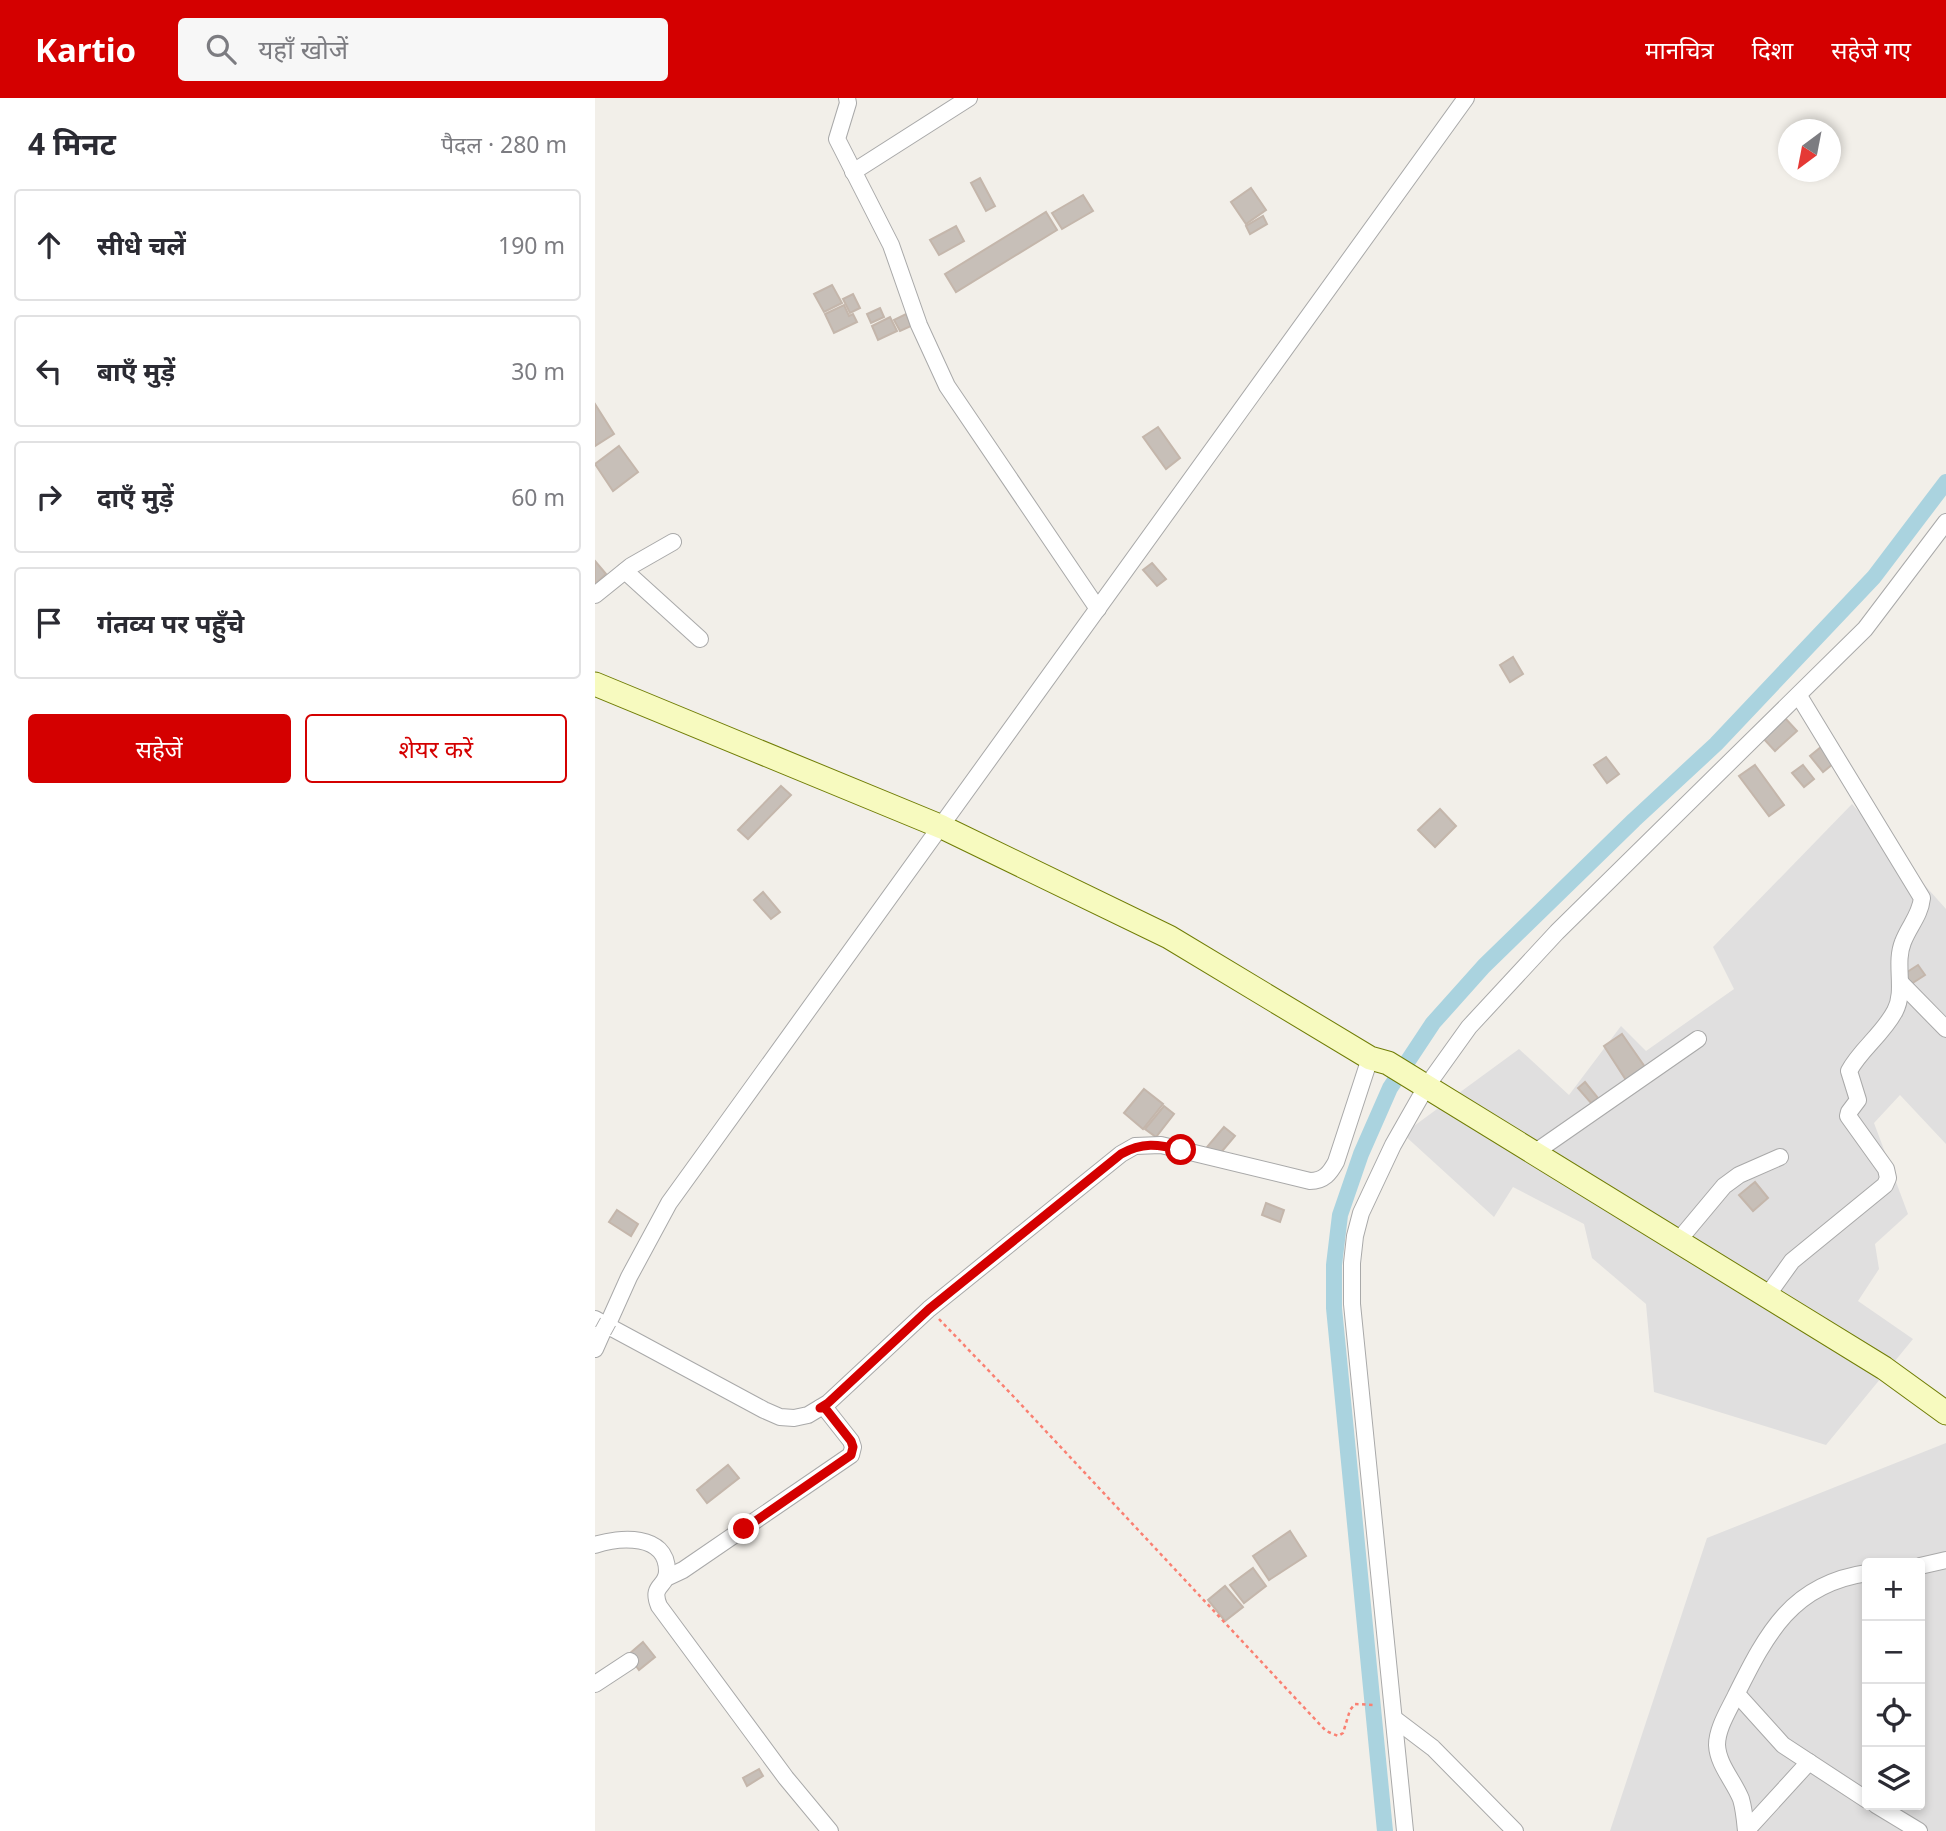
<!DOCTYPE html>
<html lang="hi">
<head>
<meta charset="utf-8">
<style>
	:root { --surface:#fff; --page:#f7f7f7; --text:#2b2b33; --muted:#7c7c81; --line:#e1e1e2; --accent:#d40000 }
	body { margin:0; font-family:"Noto Sans","Noto Sans Devanagari",sans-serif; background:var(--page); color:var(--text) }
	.controls { position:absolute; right:21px; bottom:21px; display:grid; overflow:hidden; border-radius:7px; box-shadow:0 4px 10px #0003 }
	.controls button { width:63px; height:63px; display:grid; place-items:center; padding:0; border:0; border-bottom:2px solid var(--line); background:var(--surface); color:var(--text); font:35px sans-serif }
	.compass { position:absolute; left:1183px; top:21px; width:63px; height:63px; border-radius:50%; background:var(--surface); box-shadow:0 4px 10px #0003; rotate:212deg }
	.stop { position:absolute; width:21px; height:21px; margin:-16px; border:5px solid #d40000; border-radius:50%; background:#fff }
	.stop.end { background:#d40000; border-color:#fff; box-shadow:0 2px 7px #0008 }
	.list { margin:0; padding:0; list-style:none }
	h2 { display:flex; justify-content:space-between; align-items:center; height:91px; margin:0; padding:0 28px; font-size:30px }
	h2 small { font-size:23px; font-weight:400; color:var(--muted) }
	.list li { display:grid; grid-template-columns:46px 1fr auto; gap:21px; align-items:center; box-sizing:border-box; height:112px; margin:0 14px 14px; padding:0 14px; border:2px solid var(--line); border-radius:7px }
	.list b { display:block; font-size:26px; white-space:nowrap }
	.list em { font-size:23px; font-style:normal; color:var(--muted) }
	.actions { display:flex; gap:14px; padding:21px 28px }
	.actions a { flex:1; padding:16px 0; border:2px solid var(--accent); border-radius:7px; text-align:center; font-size:24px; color:var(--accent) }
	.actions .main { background:var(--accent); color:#fff }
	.icon { flex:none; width:38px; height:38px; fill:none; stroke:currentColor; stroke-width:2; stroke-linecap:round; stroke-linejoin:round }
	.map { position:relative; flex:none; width:1351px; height:1733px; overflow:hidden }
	header { display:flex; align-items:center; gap:42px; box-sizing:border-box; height:98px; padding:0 35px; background:var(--accent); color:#fff }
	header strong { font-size:33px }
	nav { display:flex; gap:38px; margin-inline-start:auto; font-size:24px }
	.search { width:490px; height:63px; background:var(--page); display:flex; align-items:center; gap:18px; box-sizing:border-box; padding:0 24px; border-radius:7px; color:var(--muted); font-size:26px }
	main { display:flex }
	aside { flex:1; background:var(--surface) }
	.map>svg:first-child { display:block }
	.residential { fill:#e0dfdf; fill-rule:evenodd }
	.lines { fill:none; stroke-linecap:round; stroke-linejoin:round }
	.canal { stroke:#aad3df; stroke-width:16 }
	.building { fill:#c7bfb8; stroke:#c4b6ab; stroke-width:2 }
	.street-casing { stroke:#a9a9a9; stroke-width:18 }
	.secondary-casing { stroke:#707d05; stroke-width:25 }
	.path { stroke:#fa8072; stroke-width:2.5; stroke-dasharray:3.5 3.5; stroke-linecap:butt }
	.street { stroke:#fff; stroke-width:16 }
	.secondary { stroke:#f7fabf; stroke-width:23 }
	.street-bridge-casing { stroke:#a9a9a9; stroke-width:18; stroke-linecap:butt }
	.street-bridge { stroke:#fff; stroke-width:16 }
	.route { stroke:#d40000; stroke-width:9 }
</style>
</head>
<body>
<header>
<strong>Kartio</strong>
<div class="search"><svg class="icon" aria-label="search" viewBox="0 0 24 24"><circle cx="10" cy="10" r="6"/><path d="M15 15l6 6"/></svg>यहाँ खोजें</div>
<nav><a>मानचित्र</a><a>दिशा</a><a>सहेजे गए</a></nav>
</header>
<main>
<aside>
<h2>4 मिनट<small>पैदल · 280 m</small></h2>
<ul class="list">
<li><svg class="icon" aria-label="ahead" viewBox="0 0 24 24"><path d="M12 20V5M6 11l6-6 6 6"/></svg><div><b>सीधे चलें</b></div><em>190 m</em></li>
<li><svg class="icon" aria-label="left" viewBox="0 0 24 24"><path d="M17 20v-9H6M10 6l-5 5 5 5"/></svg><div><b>बाएँ मुड़ें</b></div><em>30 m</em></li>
<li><svg class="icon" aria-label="right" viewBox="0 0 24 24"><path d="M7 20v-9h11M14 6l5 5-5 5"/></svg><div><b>दाएँ मुड़ें</b></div><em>60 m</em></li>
<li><svg class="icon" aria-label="arrive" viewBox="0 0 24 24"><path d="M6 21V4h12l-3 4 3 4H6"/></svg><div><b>गंतव्य पर पहुँचे</b></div></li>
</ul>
<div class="actions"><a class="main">सहेजें</a><a>शेयर करें</a></div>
</aside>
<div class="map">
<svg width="1351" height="1733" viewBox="0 0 1351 1733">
	<rect width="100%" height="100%" fill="#f2efe9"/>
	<g class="residential">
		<polygon points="1257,706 1351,811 1351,1046 1305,997 1279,1025 1313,1116 1280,1146 1284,1171 1263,1203 1318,1241 1231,1347 1059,1294 1051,1206 997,1160 989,1126 918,1089 899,1119 808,1036 924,951 974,997 1026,928 1051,953 1139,891 1118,849"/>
		<path d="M1351 1345V1733H1015L1112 1440ZM1272 1465H1325V1707H1272Z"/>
	</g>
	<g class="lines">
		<polyline class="canal" points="790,1733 739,1210 739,1167 745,1117 766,1056 795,990 838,925 889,868 1039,722 1121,646 1279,479 1351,384"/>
	</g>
	<g class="building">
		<polygon points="385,80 400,108 391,113 376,85"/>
		<polygon points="656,90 671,112 651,126 636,104"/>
		<polygon points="488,97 498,113 467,131 457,115"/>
		<polygon points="451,114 462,132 361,194 350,176"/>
		<polygon points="668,118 672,126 655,136 651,128"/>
		<polygon points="361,128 369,143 344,157 335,142"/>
		<polygon points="237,187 247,205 229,214 219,196"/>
		<polygon points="258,196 265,210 255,215 248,201"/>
		<polygon points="249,207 254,218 258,216 262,224 239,235 230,216"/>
		<polygon points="285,210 289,219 276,225 272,216"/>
		<polygon points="311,216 316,228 305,233 299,222"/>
		<polygon points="295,219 302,233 283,242 277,228"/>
		<polygon points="0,306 19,336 0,348"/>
		<polygon points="563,329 585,360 571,371 548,339"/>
		<polygon points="24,348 43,374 18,393 0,366"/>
		<polygon points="0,463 11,476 0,486"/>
		<polygon points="557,465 571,481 562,488 548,472"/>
		<polygon points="918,559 928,576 915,584 905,567"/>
		<polygon points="1190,620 1202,633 1180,653 1168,640"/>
		<polygon points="1226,649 1239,665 1228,674 1215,658"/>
		<polygon points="1011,659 1024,676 1012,685 999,667"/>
		<polygon points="1160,667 1189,707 1174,718 1144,678"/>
		<polygon points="1208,667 1219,681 1209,689 1197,675"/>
		<polygon points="186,688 196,697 153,741 143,732"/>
		<polygon points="845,711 861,728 840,749 823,732"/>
		<polygon points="168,794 185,814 176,821 159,802"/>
		<polygon points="1323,867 1330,877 1313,888 1306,878"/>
		<polygon points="1027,936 1050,969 1031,982 1009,948"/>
		<polygon points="990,984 1003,1000 996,1005 983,990"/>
		<polygon points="549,991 568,1006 548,1031 529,1015"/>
		<polygon points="569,1008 579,1016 561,1039 550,1031"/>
		<polygon points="629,1029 640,1038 623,1058 612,1049"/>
		<polygon points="1160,1084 1173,1100 1158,1113 1144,1097"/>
		<polygon points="671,1105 689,1112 685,1124 667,1117"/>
		<polygon points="22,1112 43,1126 36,1138 14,1124"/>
		<polygon points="133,1367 144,1380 112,1405 102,1392"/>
		<polygon points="695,1433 711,1458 674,1482 658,1458"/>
		<polygon points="658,1470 671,1488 649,1505 635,1487"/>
		<polygon points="630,1488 648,1509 630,1523 613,1502"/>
		<polygon points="48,1544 60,1559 44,1572 33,1557"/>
		<polygon points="164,1671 168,1678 152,1688 148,1680"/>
	</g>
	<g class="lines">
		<g class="street-casing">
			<g id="street">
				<polyline points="252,0 253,5 242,41 296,147 324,227 352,288 503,511"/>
				<polyline points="258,74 374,0"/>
				<polyline points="30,473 105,541"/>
				<polyline points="0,497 36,468 78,444"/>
				<polyline points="1305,884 1351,931"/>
				<polyline points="939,1055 1103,941"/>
				<polyline points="1083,1143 1129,1088 1144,1077 1185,1059"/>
				<path d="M1172 1198 1197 1163 1290 1087 1293 1080 1291 1071 1253 1018 1254 1014 1263 1002 1254 973C1265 952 1288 936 1300 913 1311 892 1299 866 1308 844 1314 828 1325 818 1327 800L1204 598"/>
				<path d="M0 1221 169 1312 185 1319 199 1320 213 1317 233 1305 334 1211 526 1056 540 1048 566 1047 715 1083C729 1083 735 1075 741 1064L775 960"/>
				<polyline points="13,1224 12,1228 34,1179 74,1105 871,0"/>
				<polyline points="0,1251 8,1233"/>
				<path d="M0 1447C24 1439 72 1435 72 1473 72 1490 55 1486 64 1508L191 1680 235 1733"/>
				<polyline points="1325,1468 1351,1462"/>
				<polyline points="71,1480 88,1472 256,1357 258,1349 256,1343 230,1310 225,1310"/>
				<polyline points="0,1586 35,1563"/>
				<polyline points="1142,1596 1188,1647 1272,1702"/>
				<polyline points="801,1622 838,1650 920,1733"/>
				<polyline points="1281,1707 1324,1733"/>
				<polyline points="810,1733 757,1206 757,1165 760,1138 766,1115 798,1047 831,989 874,929 962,834 1270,531 1351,424"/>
				<path d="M1151 1733C1150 1722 1149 1711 1146 1701 1139 1683 1123 1667 1122 1647 1122 1630 1134 1612 1141 1597 1172 1535 1197 1486 1272 1475"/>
				<polyline points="1151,1733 1214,1664"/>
			</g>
		</g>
		<g class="secondary-casing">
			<polyline id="secondary" points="0,586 347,729 574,839 775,960 793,965 1289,1270 1351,1315"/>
		</g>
		<polyline class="path" points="344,1221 418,1298 731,1633 743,1638 748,1635 755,1612 760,1606 780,1607"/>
		<use href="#street" class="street"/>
		<use href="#secondary" class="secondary"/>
		<g class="street-bridge-casing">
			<polyline id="street-bridge" points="8,1233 13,1224"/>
		</g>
		<use href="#street-bridge" class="street-bridge"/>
	</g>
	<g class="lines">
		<path class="route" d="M149 1431 256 1357 258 1349 256 1343 230 1310H225L233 1305 334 1211 526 1056C547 1044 563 1046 586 1052"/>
	</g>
</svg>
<div class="controls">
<button>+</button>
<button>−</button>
<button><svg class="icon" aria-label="locate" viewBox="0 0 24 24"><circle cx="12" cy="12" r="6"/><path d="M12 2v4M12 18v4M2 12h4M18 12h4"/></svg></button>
<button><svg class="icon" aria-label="layers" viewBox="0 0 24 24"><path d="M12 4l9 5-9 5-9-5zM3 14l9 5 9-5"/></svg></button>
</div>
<svg class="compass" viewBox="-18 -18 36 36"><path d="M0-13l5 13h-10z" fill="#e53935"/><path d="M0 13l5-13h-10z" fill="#7c7c81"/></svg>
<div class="stop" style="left:586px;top:1052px"></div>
<div class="stop end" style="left:149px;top:1431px"></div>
</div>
</main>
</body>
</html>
